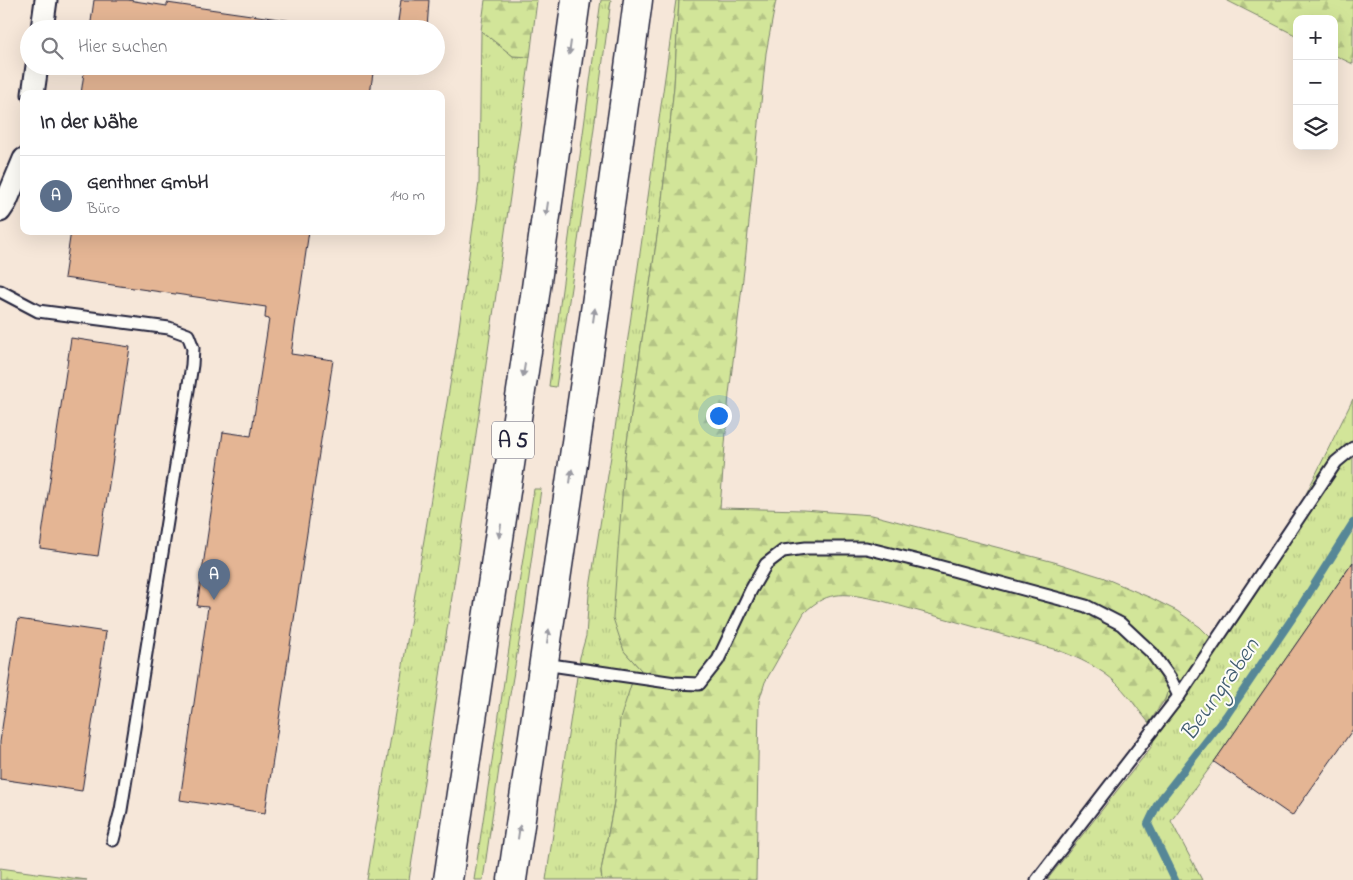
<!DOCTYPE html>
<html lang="de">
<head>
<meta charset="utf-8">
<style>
	:root { --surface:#fff; --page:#f2f2f3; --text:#2b2b33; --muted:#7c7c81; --line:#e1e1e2; --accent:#0b8043 }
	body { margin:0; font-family:"Indie Flower",sans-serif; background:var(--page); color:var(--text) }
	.controls { position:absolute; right:15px; top:15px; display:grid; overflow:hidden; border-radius:10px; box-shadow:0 5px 20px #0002 }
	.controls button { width:45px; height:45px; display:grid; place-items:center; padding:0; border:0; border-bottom:1px solid var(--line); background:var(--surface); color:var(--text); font:25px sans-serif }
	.you { position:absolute; left:718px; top:415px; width:18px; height:18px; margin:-12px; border:4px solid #fff; border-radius:50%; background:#1a73e8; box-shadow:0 0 0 8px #1a73e833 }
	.badge { display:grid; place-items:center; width:32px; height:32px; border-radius:50%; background:var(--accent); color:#fff; font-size:16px; font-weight:700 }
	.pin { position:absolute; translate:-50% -41px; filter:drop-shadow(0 1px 2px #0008) }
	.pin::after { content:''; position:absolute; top:26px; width:18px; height:15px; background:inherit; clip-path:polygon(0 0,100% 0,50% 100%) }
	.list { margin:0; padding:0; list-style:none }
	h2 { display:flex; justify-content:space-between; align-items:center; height:65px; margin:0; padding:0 20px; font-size:21px }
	h2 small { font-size:16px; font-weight:400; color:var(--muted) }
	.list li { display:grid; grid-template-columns:32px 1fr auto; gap:15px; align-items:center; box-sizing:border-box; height:80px; padding:0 20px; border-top:1px solid var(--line) }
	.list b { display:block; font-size:19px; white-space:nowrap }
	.list p { margin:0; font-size:16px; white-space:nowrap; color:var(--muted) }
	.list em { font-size:16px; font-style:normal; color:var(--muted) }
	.icon { flex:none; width:28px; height:28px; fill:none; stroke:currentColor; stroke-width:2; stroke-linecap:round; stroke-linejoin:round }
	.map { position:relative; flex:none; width:1353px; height:880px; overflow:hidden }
	.search { position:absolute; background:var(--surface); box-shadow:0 5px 20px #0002; left:20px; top:20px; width:425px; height:55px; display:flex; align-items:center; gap:12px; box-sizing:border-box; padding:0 18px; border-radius:28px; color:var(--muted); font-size:19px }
	.panel { position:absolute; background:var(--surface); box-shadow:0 5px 20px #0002; left:20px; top:90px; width:425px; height:145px; border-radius:10px }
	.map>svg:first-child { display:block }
	.grass { fill:url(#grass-tufts); stroke:#7a846a }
	.forest { fill:url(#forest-firs); stroke:#7a846a }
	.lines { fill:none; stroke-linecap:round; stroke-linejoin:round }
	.stream { stroke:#578797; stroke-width:8 }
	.building { fill:#e4b594; stroke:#22223b }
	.service-casing { stroke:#22223b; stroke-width:15 }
	.minor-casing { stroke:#22223b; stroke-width:25 }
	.motorway-casing { stroke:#22223b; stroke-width:31 }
	.service { stroke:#fdfcf7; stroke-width:11 }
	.minor { stroke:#fdfcf7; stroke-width:21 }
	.motorway { stroke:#fdfcf7; stroke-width:28 }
	.oneway { fill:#9a9aa2 }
	.labels { text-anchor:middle; stroke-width:4; stroke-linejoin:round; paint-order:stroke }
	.shield { fill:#fdfcf7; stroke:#646373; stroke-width:1 }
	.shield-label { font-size:21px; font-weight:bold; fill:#22223b }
	.water-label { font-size:24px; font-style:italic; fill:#415d71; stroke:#fdfcf7 }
</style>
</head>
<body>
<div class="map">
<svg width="1353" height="880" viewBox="0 0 1353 880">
	<defs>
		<pattern id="grass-tufts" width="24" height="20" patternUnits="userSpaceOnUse" patternTransform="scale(1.25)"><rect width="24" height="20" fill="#d2e599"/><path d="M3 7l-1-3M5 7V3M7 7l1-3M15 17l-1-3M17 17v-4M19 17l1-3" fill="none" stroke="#b4c485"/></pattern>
		<pattern id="forest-firs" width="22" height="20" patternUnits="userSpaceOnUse" patternTransform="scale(1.25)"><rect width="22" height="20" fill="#d2e599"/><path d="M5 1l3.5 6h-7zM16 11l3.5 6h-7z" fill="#b4c485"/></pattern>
	</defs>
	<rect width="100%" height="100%" fill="#f6e7d9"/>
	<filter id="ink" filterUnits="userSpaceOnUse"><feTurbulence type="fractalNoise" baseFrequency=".02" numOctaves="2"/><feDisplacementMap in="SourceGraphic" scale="10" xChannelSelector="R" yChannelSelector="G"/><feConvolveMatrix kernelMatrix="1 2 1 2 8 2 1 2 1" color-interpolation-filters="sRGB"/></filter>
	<g filter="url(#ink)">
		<g class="grass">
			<polygon points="601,0 611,0 586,188 556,387 549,386"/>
			<polygon points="676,0 679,0 674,86 661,209 625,456 624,651 641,670 631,685 614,802 601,871 602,880 546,880 580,657 586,636 589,594 612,450"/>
			<polygon points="481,31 513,56 530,57 465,511 409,880 367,880 456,349 479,183"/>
			<polygon points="1353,399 1353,562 1214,762 1171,821 1202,880 1047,880 1152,746 1167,693 1190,671 1204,653 1211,638 1238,602 1303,500"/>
			<polygon points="534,489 541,489 524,614 508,706 483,880 474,880 515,609"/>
		</g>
		<g class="forest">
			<polygon points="485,0 537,0 530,57 513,56 481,31"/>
			<path d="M679 0H776L766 53 745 262 729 394 720 508 803 510 872 515 1054 562 1102 577 1151 598 1177 611 1200 627 1211 638 1204 653 1190 671 1167 693 1165 699 1149 723C1135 706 1122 685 1104 673 1089 663 1074 656 1057 650L879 600C848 594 829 588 804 613L765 682 759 701 756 880H602L601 871 614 802 620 719 631 685 641 670 624 651 613 618 625 456 661 209 674 86Z"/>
			<polygon points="1226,0 1353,0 1353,64 1334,55 1334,19 1297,19 1297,36"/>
			<polygon points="0,868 87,880 0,880"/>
		</g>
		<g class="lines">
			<polyline class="stream" points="1175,880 1148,824 1158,803 1226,716 1302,604 1353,523"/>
		</g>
		<g class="building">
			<polygon points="94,0 128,0 167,6 167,3 349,29 90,29"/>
			<polygon points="401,0 429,0 427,29 397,29"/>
			<polygon points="85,66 374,66 370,94 81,94"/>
			<polygon points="71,231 309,231 291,354 333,360 265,813 180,800 208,607 197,606 223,432 251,436 269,319 265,318 266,307 64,278"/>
			<polygon points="71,338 130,347 98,556 40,548"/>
			<polygon points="1353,562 1353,729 1292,816 1214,762"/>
			<polygon points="18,619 106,632 82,791 0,779 0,742"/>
		</g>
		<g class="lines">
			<g class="service-casing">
				<g id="service">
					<polyline points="0,291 38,311 169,328 188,335 193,348 192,365 121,810 113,840"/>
					<polyline points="544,664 675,683 699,684 718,660 751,590 766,564 783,551 806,548 866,548 923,562 1086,606 1121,624 1152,653 1170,678 1179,696"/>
					<polyline points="1037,880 1179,696 1336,462 1353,448"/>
				</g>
			</g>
			<g class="minor-casing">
				<g id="minor">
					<polyline points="42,29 46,0"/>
					<polyline points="33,94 37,66"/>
					<polyline points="0,211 6,202 24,159"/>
				</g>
			</g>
			<g class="motorway-casing">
				<g id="motorway">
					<polyline points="448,880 531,324 576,0"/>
					<polyline points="512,880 590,347 626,90 638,0"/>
				</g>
			</g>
			<use href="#service" class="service"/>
			<use href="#minor" class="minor"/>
			<use href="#motorway" class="motorway"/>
		</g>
		<defs><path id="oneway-solid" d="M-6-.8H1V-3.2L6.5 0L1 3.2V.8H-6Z" transform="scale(1.25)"/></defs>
		<g class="oneway">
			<use href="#oneway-solid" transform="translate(570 48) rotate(98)"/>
			<use href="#oneway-solid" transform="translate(547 209) rotate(98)"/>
			<use href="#oneway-solid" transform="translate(594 315) rotate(-82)"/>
			<use href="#oneway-solid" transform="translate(524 370) rotate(99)"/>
			<use href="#oneway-solid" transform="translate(571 476) rotate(-82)"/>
			<use href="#oneway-solid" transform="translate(500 531) rotate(99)"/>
			<use href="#oneway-solid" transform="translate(548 636) rotate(-82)"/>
			<use href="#oneway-solid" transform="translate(519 832) rotate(-82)"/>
		</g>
	</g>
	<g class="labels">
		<rect class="shield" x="492" y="421.5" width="42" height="37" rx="4"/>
		<g class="shield-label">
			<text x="513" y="447">A 5</text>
		</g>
		<g class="water-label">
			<text transform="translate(1219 689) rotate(-55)" y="8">Beungraben</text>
		</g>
	</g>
</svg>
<div class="controls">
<button>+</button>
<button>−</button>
<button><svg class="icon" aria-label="layers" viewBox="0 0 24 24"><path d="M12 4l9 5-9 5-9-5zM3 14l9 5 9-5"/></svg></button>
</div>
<div class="you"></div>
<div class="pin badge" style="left:214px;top:600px;background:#5c6f8a">A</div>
<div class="search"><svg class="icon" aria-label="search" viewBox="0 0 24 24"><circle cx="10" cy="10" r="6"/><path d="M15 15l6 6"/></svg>Hier suchen</div>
<section class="panel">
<h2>In der Nähe<small></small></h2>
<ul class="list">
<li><span class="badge" style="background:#5c6f8a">A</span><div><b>Genthner GmbH</b><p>Büro</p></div><em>140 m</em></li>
</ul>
</section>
</div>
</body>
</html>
